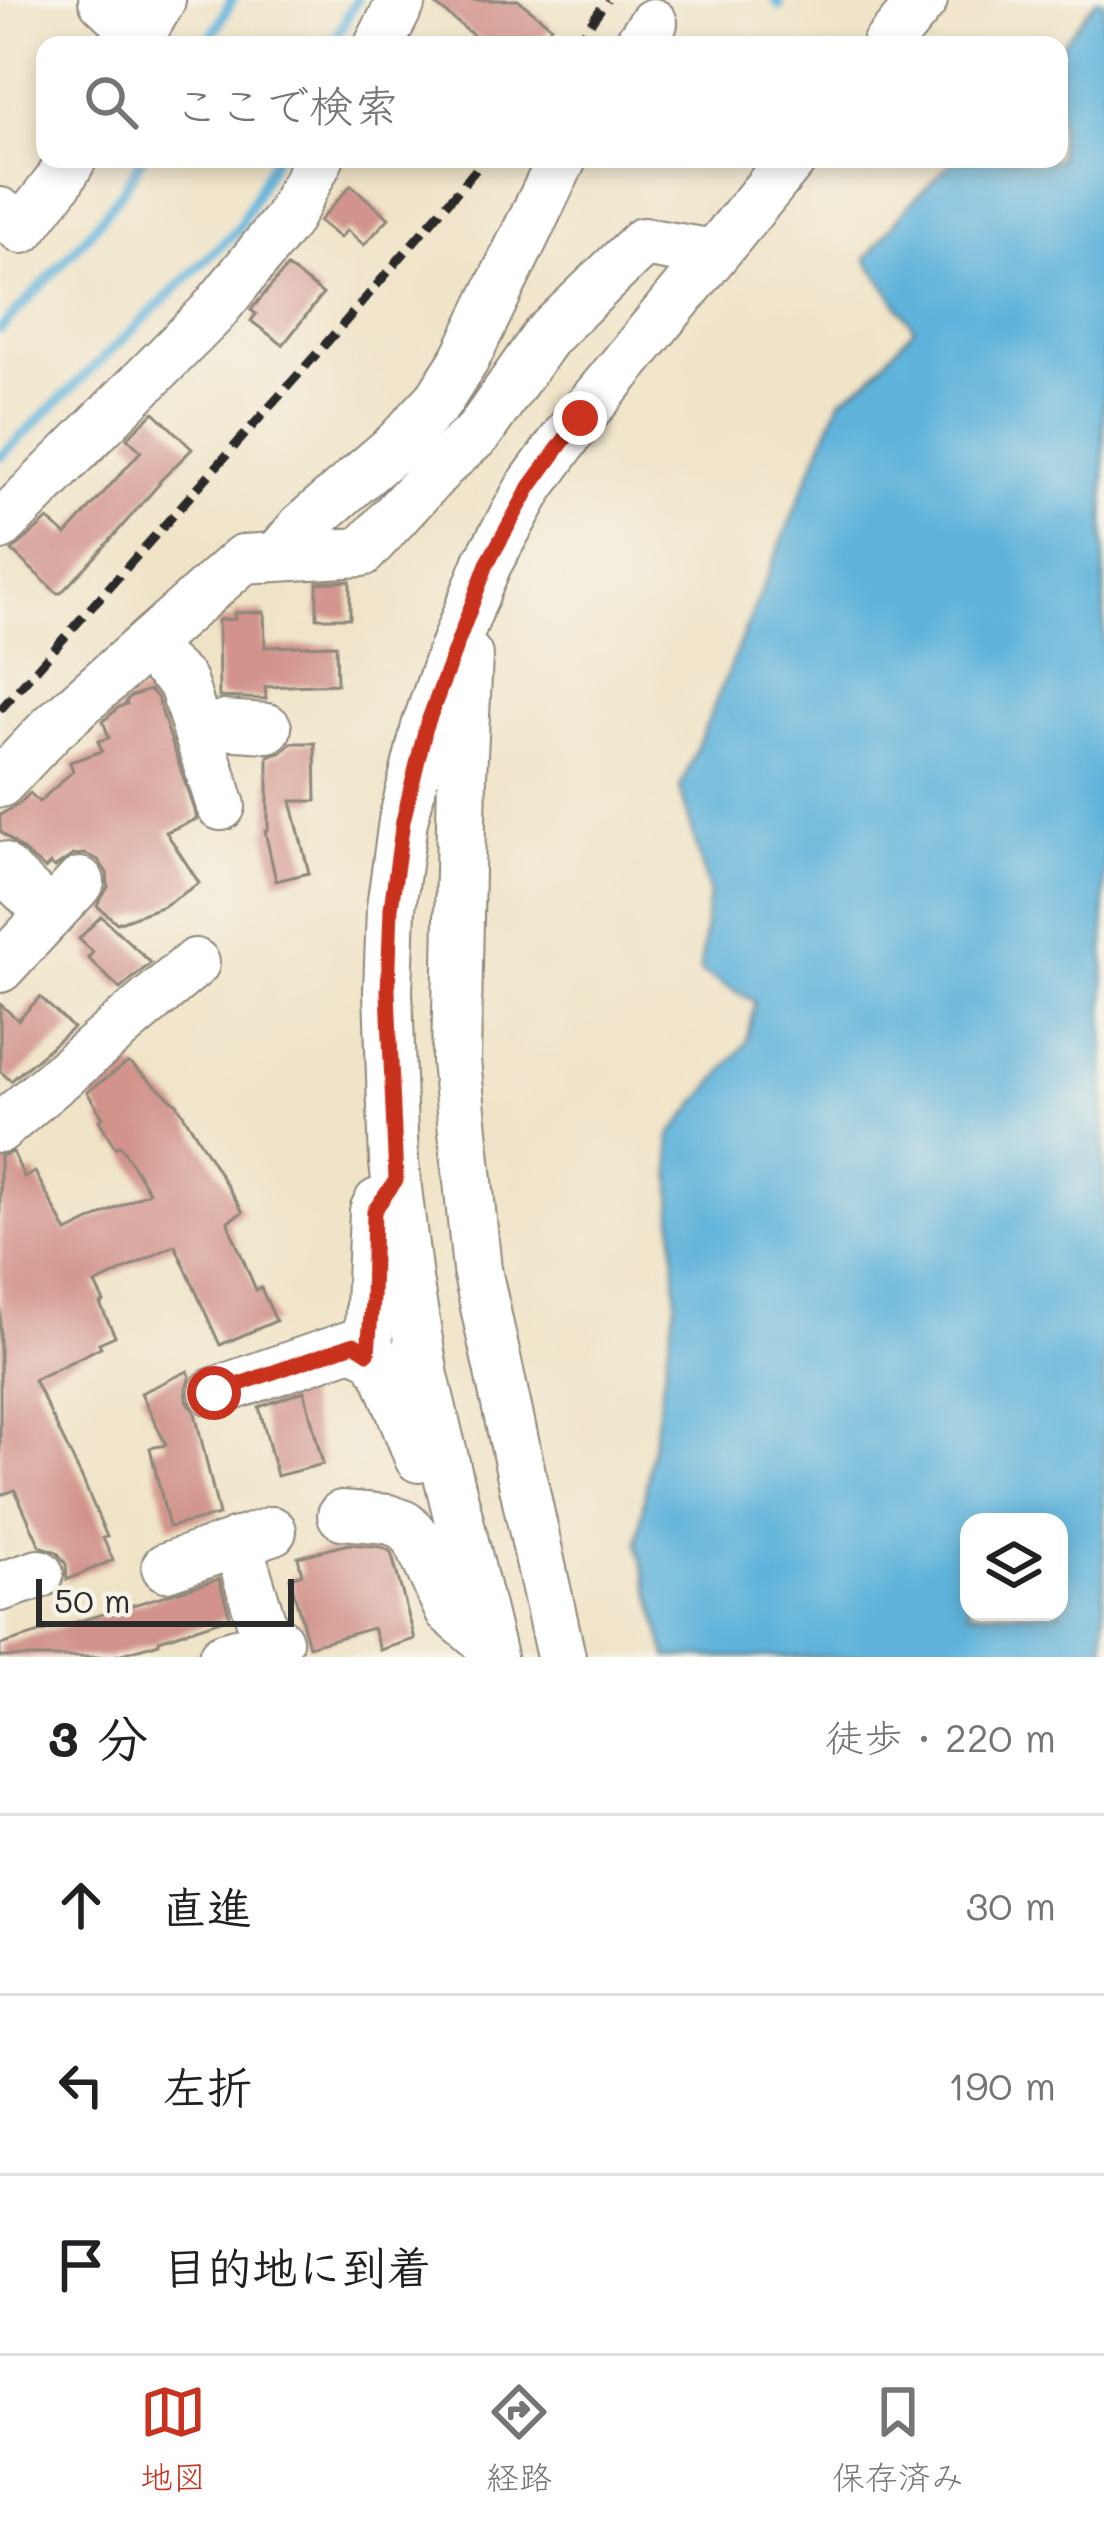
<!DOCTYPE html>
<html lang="ja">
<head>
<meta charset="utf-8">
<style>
	:root { --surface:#fff; --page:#f2f2f2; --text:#202124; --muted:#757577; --line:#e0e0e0; --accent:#c8321e }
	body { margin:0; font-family:Mali,"Klee One",sans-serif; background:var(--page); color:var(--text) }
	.controls { position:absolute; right:36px; bottom:36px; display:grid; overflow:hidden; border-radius:24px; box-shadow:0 6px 18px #0003 }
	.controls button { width:108px; height:108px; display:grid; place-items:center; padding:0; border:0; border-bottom:3px solid var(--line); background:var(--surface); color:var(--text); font:60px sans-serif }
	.scale { position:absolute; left:36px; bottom:30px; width:258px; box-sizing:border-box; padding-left:12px; border:6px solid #2b2b2b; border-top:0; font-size:33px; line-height:42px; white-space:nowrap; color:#2b2b2b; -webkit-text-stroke:9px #f7f3e8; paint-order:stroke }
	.stop { position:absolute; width:36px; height:36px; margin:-27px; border:9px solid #c8321e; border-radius:50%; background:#fff }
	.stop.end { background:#c8321e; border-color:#fff; box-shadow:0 3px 12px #0008 }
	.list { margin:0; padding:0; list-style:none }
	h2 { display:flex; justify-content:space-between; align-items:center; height:156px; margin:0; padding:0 48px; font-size:51px }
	h2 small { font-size:39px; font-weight:400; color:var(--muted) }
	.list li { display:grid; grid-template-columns:78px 1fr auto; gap:36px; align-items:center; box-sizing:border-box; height:180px; padding:0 48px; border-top:3px solid var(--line) }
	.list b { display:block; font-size:45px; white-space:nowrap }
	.list em { font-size:39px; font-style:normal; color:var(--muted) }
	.icon { flex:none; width:66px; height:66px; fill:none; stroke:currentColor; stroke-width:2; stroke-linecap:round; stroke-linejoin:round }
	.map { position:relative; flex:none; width:1104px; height:1657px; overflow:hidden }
	.search { position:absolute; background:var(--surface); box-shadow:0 6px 18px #0003; left:36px; right:36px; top:36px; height:132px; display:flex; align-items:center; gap:30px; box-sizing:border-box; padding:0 42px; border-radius:24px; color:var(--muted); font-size:45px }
	.sheet { height:696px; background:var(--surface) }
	nav { display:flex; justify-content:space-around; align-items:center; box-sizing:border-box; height:168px; border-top:3px solid var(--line); background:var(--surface); font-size:33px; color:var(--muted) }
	nav a { display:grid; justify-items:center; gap:6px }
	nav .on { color:var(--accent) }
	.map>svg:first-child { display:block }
	.water { fill:#5fb3db; stroke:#456f83; stroke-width:3; fill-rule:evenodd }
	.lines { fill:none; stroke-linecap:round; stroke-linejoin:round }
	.stream { stroke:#5fb3db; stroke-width:10 }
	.building { fill:#d1938b }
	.minor-casing { stroke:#8e887a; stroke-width:52 }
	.minor { stroke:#fff; stroke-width:48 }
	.rail { stroke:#2b2b2b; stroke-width:9; stroke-dasharray:18 9; stroke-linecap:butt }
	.route { stroke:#c8321e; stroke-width:15 }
</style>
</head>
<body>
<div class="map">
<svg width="1104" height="1657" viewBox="0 0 1104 1657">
	<rect width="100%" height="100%" fill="#f7f3e8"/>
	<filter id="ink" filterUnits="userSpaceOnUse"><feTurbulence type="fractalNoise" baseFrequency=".00833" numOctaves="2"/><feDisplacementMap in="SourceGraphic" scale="24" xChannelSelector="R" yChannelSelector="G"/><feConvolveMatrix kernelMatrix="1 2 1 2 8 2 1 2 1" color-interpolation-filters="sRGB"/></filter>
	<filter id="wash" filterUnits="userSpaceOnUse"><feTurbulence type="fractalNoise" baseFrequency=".004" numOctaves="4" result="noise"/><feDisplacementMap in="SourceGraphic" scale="48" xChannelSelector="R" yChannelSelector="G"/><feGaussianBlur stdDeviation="2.7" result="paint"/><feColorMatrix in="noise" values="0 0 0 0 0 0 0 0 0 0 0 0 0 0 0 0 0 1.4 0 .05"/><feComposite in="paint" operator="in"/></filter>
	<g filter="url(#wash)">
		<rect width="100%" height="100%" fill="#f0e4c8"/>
		<path class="water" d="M1096 0H1104V1657H667L637 1543 676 1299 670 1136 746 1043 755 1002 700 972 709 891 680 788 840 400 870 378 914 328 866 259 907 207 955 159H1059V48ZM969 1522H1059V1612H969Z"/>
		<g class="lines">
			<g class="stream">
				<polyline points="775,0 780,6"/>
				<polyline points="207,45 232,0"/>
				<polyline points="332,45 356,0"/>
				<path d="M0 329C50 276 106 223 142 159"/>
				<polyline points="0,457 238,229 274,159"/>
			</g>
		</g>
		<g id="blocks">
			<g class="building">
				<polygon points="430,0 518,0 551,26 538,45 485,45"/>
				<polygon points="351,185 389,218 364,245 347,230 340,238 319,221"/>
				<polygon points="287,267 323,294 283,345 251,321 256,314 251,310"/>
				<polygon points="154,412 192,449 159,482 160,483 97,555 61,593 57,593 12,551 48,519 66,535 141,451 127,438"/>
				<polygon points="350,581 350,618 317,618 317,583"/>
				<polygon points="264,612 265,647 336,645 337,684 265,687 266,699 219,697 218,620 235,619 234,613"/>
				<polygon points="150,690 157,697 197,819 166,832 199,883 164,906 117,923 97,906 108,887 107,873 98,860 85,854 73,855 54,868 50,864 45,869 0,831 0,815 20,803 30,793 39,802 73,771 70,762 102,751 98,741 109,738 103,721 119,707 127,704 126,701 131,696"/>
				<polygon points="291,743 315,743 316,801 291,801 309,873 276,881 265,831 268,830 268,756 281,753"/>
				<polygon points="101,916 151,963 120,989 88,958 93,952 79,939"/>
				<polygon points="40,997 73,1028 11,1081 0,1071 0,1004 18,1020"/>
				<polygon points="127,1063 131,1064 177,1104 243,1212 228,1221 229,1226 256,1290 261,1288 276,1321 220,1345 175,1245 95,1284 104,1302 100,1304 115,1336 99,1343 101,1347 34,1380 82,1478 107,1537 103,1538 113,1560 67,1580 66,1564 57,1552 40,1546 15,1490 0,1495 0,1156 13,1152 24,1177 35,1172 67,1232 149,1192 120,1145 115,1148 99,1120 103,1118 87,1092"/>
				<polygon points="188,1371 190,1377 186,1388 187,1400 195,1413 219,1515 169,1527 150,1448 166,1445 141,1393"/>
				<polygon points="304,1391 323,1464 277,1476 259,1407"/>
				<polygon points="349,1544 382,1547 391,1552 415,1639 380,1650 373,1628 309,1646 290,1578 302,1574 298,1557"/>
				<polygon points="219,1579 230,1617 159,1640 159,1643 111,1657 0,1657 0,1645"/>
			</g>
		</g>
	</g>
	<g filter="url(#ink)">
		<use href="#blocks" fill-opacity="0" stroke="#8e887a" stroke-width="3"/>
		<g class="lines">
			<g class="minor-casing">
				<g id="minor">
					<polyline points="103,0 140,35"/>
					<polyline points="135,45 161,0"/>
					<polyline points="379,45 402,0"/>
					<polyline points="638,45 653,23"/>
					<polyline points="886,45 923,0"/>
					<polyline points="0,212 22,229 59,181 72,159"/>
					<polyline points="0,526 211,314 287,220 319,159"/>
					<polyline points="278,556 302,527 396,446 439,400 465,359 562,159"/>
					<polyline points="145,647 182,681 221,806"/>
					<polyline points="468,656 462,775 456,1061 477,1270 561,1657"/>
					<polyline points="199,735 222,725 267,728"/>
					<polyline points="0,783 52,728 243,559 362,552 443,464 478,433 546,336 643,242 714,254"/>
					<polyline points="0,866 50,913"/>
					<polyline points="0,968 80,882"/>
					<polyline points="0,1128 195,963"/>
					<polyline points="368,1353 374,1211 378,1203"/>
					<polyline points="214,1392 354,1344 376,1358 387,1376 419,1458"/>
					<polyline points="342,1515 388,1519 404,1525 416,1537 449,1610 489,1644"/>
					<polyline points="237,1542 268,1644"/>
					<polyline points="166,1567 272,1531"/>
					<polyline points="0,1587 39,1574"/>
					<polyline points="223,1657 278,1641"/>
					<polyline points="492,1657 424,1376 408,1279 394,1163 388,991 391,908 403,821 426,727 450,657 487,564 530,487 580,418 792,159"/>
				</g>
			</g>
			<use href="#minor" class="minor"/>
			<g class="rail">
				<polyline points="575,45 607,0"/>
				<polyline points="0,710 345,322 485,159"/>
			</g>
		</g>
	</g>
	<g class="lines" filter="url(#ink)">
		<polyline class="route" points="214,1393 354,1344 368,1353 372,1301 374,1211 396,1180 388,991 391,908 403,821 426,727 487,564 530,487 580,418"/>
	</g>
</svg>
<div class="controls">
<button><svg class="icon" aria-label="layers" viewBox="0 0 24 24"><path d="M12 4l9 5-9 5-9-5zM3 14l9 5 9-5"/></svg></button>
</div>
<div class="scale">50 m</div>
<div class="stop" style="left:214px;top:1393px"></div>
<div class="stop end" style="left:580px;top:418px"></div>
<div class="search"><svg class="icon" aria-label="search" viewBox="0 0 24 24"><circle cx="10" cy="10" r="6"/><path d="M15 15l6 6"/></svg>ここで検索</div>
</div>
<section class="sheet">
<h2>3 分<small>徒歩 · 220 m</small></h2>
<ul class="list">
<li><svg class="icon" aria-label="ahead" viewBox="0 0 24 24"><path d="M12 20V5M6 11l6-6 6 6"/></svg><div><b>直進</b></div><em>30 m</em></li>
<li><svg class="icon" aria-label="left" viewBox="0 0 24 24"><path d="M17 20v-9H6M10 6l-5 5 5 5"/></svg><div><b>左折</b></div><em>190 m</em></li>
<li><svg class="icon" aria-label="arrive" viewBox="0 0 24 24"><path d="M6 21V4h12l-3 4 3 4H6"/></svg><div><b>目的地に到着</b></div></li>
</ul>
</section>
<nav>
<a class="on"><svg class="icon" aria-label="map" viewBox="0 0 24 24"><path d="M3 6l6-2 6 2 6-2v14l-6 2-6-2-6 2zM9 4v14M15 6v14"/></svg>地図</a>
<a><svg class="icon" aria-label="directions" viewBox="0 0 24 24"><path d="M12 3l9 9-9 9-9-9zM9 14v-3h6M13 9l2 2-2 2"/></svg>経路</a>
<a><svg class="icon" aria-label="saved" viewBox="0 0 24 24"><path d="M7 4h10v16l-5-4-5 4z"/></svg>保存済み</a>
</nav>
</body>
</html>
